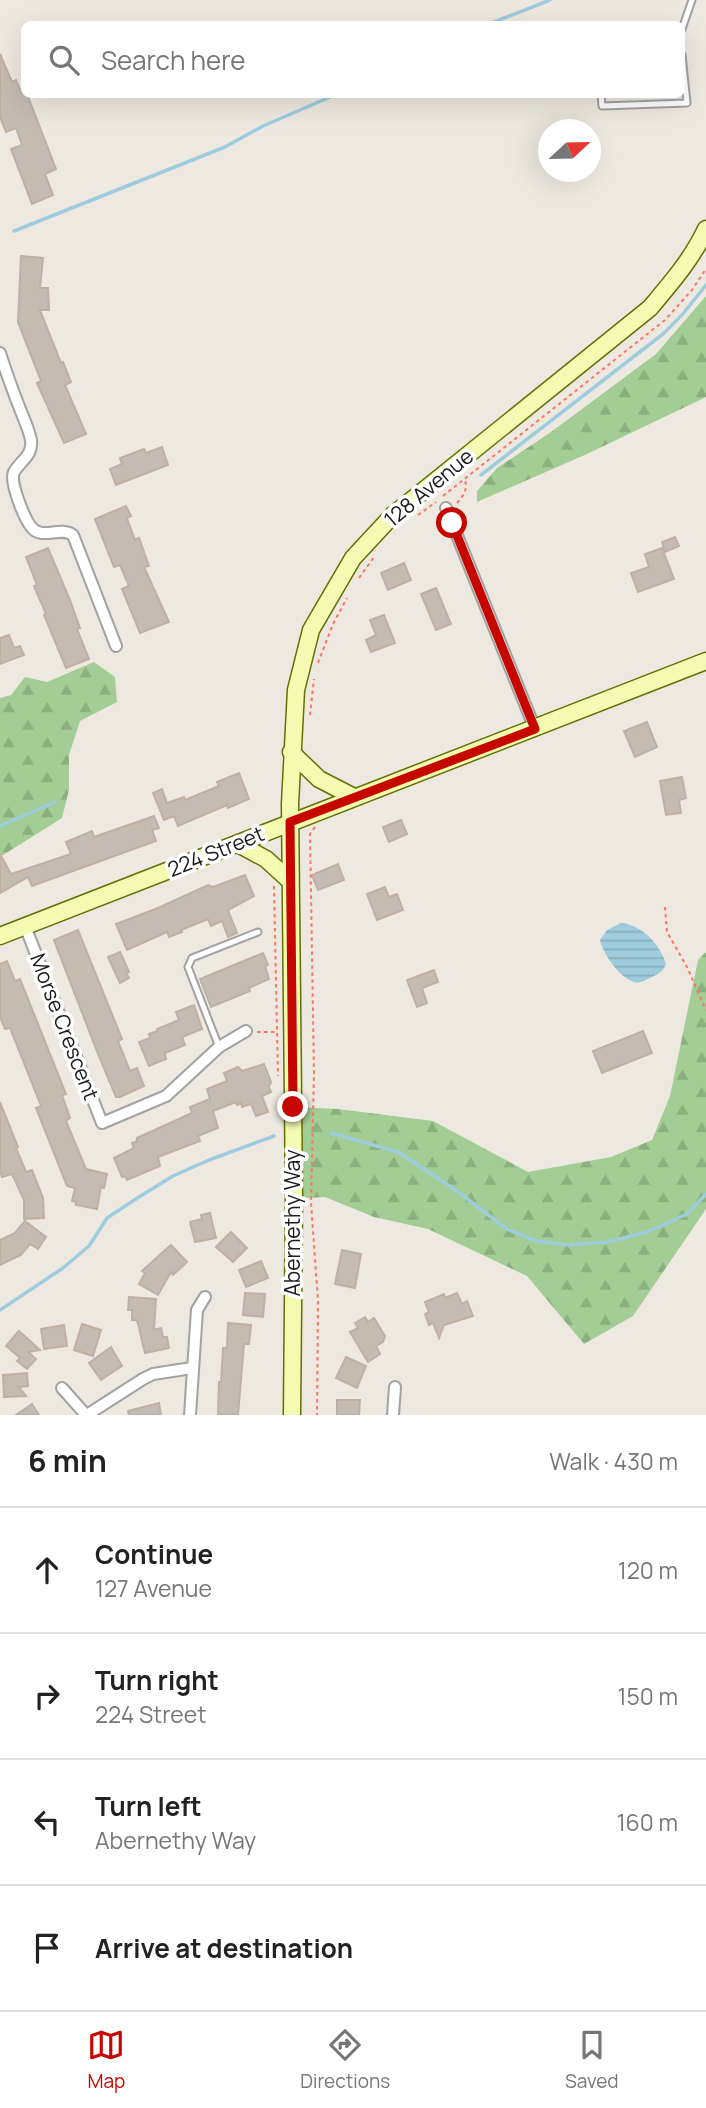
<!DOCTYPE html>
<html lang="en">
<head>
<meta charset="utf-8">
<style>
	:root { --surface:#fff; --page:#f6f6f6; --text:#222; --muted:#767676; --line:#e0e0e0; --accent:#c60700 }
	body { margin:0; font-family:Manrope,sans-serif; background:var(--page); color:var(--text) }
	.compass { position:absolute; left:538px; top:119px; width:63px; height:63px; border-radius:50%; background:var(--surface); box-shadow:0 7px 28px #0002; rotate:68deg }
	.stop { position:absolute; width:21px; height:21px; margin:-16px; border:5px solid #c60700; border-radius:50%; background:#fff }
	.stop.end { background:#c60700; border-color:#fff; box-shadow:0 2px 7px #0008 }
	.list { margin:0; padding:0; list-style:none }
	h2 { display:flex; justify-content:space-between; align-items:center; height:91px; margin:0; padding:0 28px; font-size:30px }
	h2 small { font-size:23px; font-weight:400; color:var(--muted) }
	.list li { display:grid; grid-template-columns:46px 1fr auto; gap:21px; align-items:center; box-sizing:border-box; height:126px; padding:0 28px; border-top:2px solid var(--line) }
	.list b { display:block; font-size:26px; white-space:nowrap }
	.list p { margin:0; font-size:23px; white-space:nowrap; color:var(--muted) }
	.list em { font-size:23px; font-style:normal; color:var(--muted) }
	.icon { flex:none; width:38px; height:38px; fill:none; stroke:currentColor; stroke-width:2; stroke-linecap:round; stroke-linejoin:round }
	.map { position:relative; flex:none; width:706px; height:1415px; overflow:hidden }
	.search { position:absolute; background:var(--surface); box-shadow:0 7px 28px #0002; left:21px; right:21px; top:21px; height:77px; display:flex; align-items:center; gap:18px; box-sizing:border-box; padding:0 24px; border-radius:10px; color:var(--muted); font-size:26px }
	.sheet { height:595px; background:var(--surface) }
	nav { display:flex; justify-content:space-around; align-items:center; box-sizing:border-box; height:98px; border-top:2px solid var(--line); background:var(--surface); font-size:19px; color:var(--muted) }
	nav a { display:grid; justify-items:center; gap:4px }
	nav .on { color:var(--accent) }
	.map>svg:first-child { display:block }
	.forest { fill:url(#forest-firs) }
	.water { fill:url(#water-rules) }
	.lines { fill:none; stroke-linecap:round; stroke-linejoin:round }
	.stream { stroke:#9fccdc; stroke-width:3.5 }
	.building { fill:#c4bbb3; stroke:#bfb0a2; stroke-width:2 }
	.lane-casing { stroke:#a2a2a2; stroke-width:9 }
	.street-casing { stroke:#a2a2a2; stroke-width:14 }
	.secondary-casing { stroke:#617103; stroke-width:19 }
	.path { stroke:#fc7762; stroke-width:2; stroke-dasharray:3.5 3.5; stroke-linecap:butt }
	.lane { stroke:#fff; stroke-width:5 }
	.street { stroke:#fff; stroke-width:10 }
	.secondary { stroke:#f4fab1; stroke-width:16 }
	.route { stroke:#c60700; stroke-width:9 }
	.labels { text-anchor:middle; stroke-width:7; stroke-linejoin:round; paint-order:stroke }
	.street-label { font-size:21px; fill:#1b1b1b; stroke:#fff }
</style>
</head>
<body>
<div class="map">
<svg width="706" height="1415" viewBox="0 0 706 1415">
	<defs>
		<pattern id="forest-firs" width="22" height="20" patternUnits="userSpaceOnUse" patternTransform="scale(1.75)"><rect width="22" height="20" fill="#a3cd94"/><path d="M5 1l3.5 6h-7zM16 11l3.5 6h-7z" fill="#8caf7f"/></pattern>
		<pattern id="water-rules" width="6" height="5" patternUnits="userSpaceOnUse" patternTransform="scale(1.75)"><rect width="6" height="5" fill="#9fccdc"/><path d="M0 2.5h6" fill="none" stroke="#88afbc"/></pattern>
	</defs>
	<rect width="100%" height="100%" fill="#ede9e0"/>
	<g class="forest">
		<polygon points="706,296 706,397 587,454 477,502 477,491 497,468 551,432 656,354"/>
		<polygon points="94,662 115,677 117,702 80,721 69,755 69,790 62,818 0,857 0,698 11,695 25,677 47,682"/>
		<polygon points="706,952 706,1209 633,1316 584,1344 527,1276 428,1229 374,1217 325,1197 294,1199 293,1107 338,1109 433,1121 528,1172 611,1157 652,1140 670,1096 698,960"/>
	</g>
	<path class="water" d="M621 923C642 925 660 944 666 964 663 972 658 974 650 978 645 980 640 984 634 982 620 978 603 954 600 940L607 930Z"/>
	<g class="lines">
		<g class="stream">
			<polyline points="489,24 550,0"/>
			<polyline points="14,231 225,147 263,126 337,94"/>
			<polyline points="481,475 663,334 682,315 706,285"/>
			<polyline points="0,826 55,802"/>
			<polyline points="331,1133 398,1152 454,1189 507,1229 536,1241 569,1245 607,1242 647,1232 687,1214 706,1194"/>
			<polyline points="0,1310 63,1268 89,1246 107,1218 139,1197 173,1176 209,1160 274,1136"/>
		</g>
	</g>
	<g class="building">
		<polygon points="0,54 12,82 16,80 22,94 27,94 56,169 45,174 53,195 32,204 11,149 22,145 16,128 6,132 0,117"/>
		<polygon points="21,256 43,258 40,288 48,288 49,310 40,310 61,363 63,362 71,382 65,385 86,434 64,443 37,383 41,381 18,322"/>
		<polygon points="162,447 168,465 116,485 110,469 122,464 120,458 144,449 146,453"/>
		<polygon points="126,506 131,516 127,518 135,540 139,538 149,566 144,567 169,622 140,633 122,589 129,586 120,565 114,567 95,519"/>
		<polygon points="675,537 679,546 665,552 662,542"/>
		<polygon points="48,548 70,600 80,628 77,629 89,659 66,668 44,615 46,614 34,586 37,585 26,557"/>
		<polygon points="662,548 674,579 638,592 631,573 649,567 645,554"/>
		<polygon points="404,563 411,580 388,590 381,573"/>
		<polygon points="436,588 451,624 436,630 421,594"/>
		<polygon points="384,615 395,643 371,652 366,640 376,635 370,620"/>
		<polygon points="9,635 14,648 20,646 24,655 0,664 0,638"/>
		<polygon points="647,722 657,747 635,757 624,731"/>
		<polygon points="239,773 249,799 228,808 227,805 178,826 174,816 164,820 153,793 162,789 167,803 184,797 185,800 219,786 217,782"/>
		<polygon points="682,777 686,798 679,800 681,813 666,815 660,781"/>
		<polygon points="154,816 159,828 152,830 156,841 32,886 28,877 0,893 0,854 11,874 71,854 66,842 92,831 94,837"/>
		<polygon points="401,820 407,834 389,842 383,827"/>
		<polygon points="338,864 344,880 318,890 312,875"/>
		<polygon points="245,875 254,896 228,910 237,933 228,937 222,921 211,926 208,919 181,930 182,932 169,937 167,932 127,950 116,924 158,908 208,885 213,887"/>
		<polygon points="385,887 389,897 397,894 403,910 377,920 367,894"/>
		<polygon points="78,930 122,1039 118,1041 130,1071 137,1068 144,1086 120,1097 116,1097 98,1054 54,940"/>
		<polygon points="120,952 129,972 126,973 129,978 120,983 108,957"/>
		<polygon points="263,953 268,965 265,966 269,979 249,988 250,991 211,1007 200,979"/>
		<polygon points="7,961 15,981 20,979 66,1094 62,1095 70,1118 66,1121 86,1169 107,1174 104,1188 101,1187 97,1209 76,1205 76,1202 72,1201 75,1188 67,1186 36,1108 41,1106 10,1028 5,1029 0,1017 0,964"/>
		<polygon points="434,970 438,982 422,988 427,1003 417,1007 407,980"/>
		<polygon points="194,1005 202,1029 182,1037 185,1045 165,1053 166,1059 149,1066 139,1042 150,1038 149,1034 158,1031 157,1029 179,1020 176,1012"/>
		<polygon points="643,1031 652,1053 602,1073 593,1051"/>
		<polygon points="264,1064 271,1082 269,1087 271,1092 262,1096 268,1112 256,1116 251,1104 242,1107 241,1103 237,1105 236,1102 213,1111 218,1128 198,1136 200,1141 158,1157 160,1166 127,1180 125,1176 122,1177 114,1158 134,1148 132,1143 137,1141 137,1138 192,1113 190,1107 210,1099 207,1089 227,1081 224,1073 238,1067 242,1071"/>
		<polygon points="0,1102 18,1147 16,1148 26,1172 32,1170 43,1198 44,1218 24,1219 24,1200 12,1174 2,1177 0,1171"/>
		<polygon points="210,1213 216,1238 195,1242 190,1222 202,1219 201,1215"/>
		<polygon points="25,1221 46,1237 38,1249 30,1244 21,1255 0,1265 0,1240 15,1233"/>
		<polygon points="231,1232 247,1248 233,1262 216,1247"/>
		<polygon points="171,1245 187,1262 173,1275 171,1272 158,1295 139,1284 145,1273 142,1271"/>
		<polygon points="342,1250 361,1254 355,1288 335,1284"/>
		<polygon points="261,1261 268,1278 246,1287 239,1270"/>
		<polygon points="245,1293 265,1294 263,1317 243,1315"/>
		<polygon points="457,1293 462,1304 467,1301 473,1316 444,1325 439,1338 433,1323 429,1325 425,1314 429,1312 425,1302 444,1294 445,1298"/>
		<polygon points="129,1297 156,1299 154,1330 161,1328 163,1337 167,1337 169,1348 145,1353 137,1320 132,1320 132,1310 128,1310"/>
		<polygon points="365,1317 368,1322 374,1318 385,1336 383,1342 376,1346 380,1354 368,1362 350,1332 358,1328 355,1323"/>
		<polygon points="228,1323 251,1325 249,1344 244,1344 238,1415 218,1414 219,1382 221,1382 223,1348 227,1348"/>
		<polygon points="82,1324 101,1330 93,1356 74,1350"/>
		<polygon points="64,1325 67,1346 44,1349 41,1329"/>
		<polygon points="19,1331 40,1350 28,1352 36,1359 27,1369 17,1361 20,1358 6,1346"/>
		<polygon points="111,1347 122,1366 101,1380 89,1363"/>
		<polygon points="346,1357 366,1366 357,1388 336,1378"/>
		<polygon points="27,1373 28,1386 19,1387 26,1396 4,1397 3,1375"/>
		<polygon points="337,1400 360,1400 359,1415 337,1415"/>
		<polygon points="159,1403 161,1415 129,1415 128,1411"/>
		<polygon points="32,1404 39,1415 16,1415"/>
	</g>
	<g class="lines">
		<g class="lane-casing">
			<g id="lane">
				<polyline points="682,29 692,0"/>
				<polyline points="601,94 602,106 687,103 682,55"/>
				<polyline points="219,1047 188,967 192,958 258,932"/>
			</g>
		</g>
		<g class="street-casing">
			<g id="street">
				<path d="M0 353C6 372 13 391 20 409 24 419 29 430 31 440 33 456 21 460 14 472 9 482 25 520 32 528 43 540 60 526 73 535L116 646"/>
				<polyline points="446,508 535,729"/>
				<polyline points="25,926 102,1123 166,1096 219,1047 246,1031"/>
				<polyline points="62,1388 86,1415"/>
				<polyline points="87,1415 143,1379 153,1374 192,1368"/>
				<polyline points="190,1415 197,1310 205,1297"/>
				<polyline points="393,1415 395,1387"/>
			</g>
		</g>
		<g class="secondary-casing">
			<g id="secondary">
				<polyline points="291,752 319,779 354,797"/>
				<polyline points="238,844 266,859 289,880"/>
				<polyline points="0,936 706,661"/>
				<path d="M292 1415 294 1199 290 804 296 690 311 630 353 558 392 516 650 308C671 283 692 259 706 229"/>
			</g>
		</g>
		<g class="path">
			<polyline points="443,496 665,320 692,290 706,269"/>
			<path d="M457 503C463 496 468 490 465 480"/>
			<polyline points="418,515 436,502"/>
			<polyline points="359,578 374,557"/>
			<polyline points="318,663 333,624 347,598"/>
			<polyline points="310,715 314,679"/>
			<polyline points="315,827 310,834 314,1073 311,1203 318,1300 317,1415"/>
			<polyline points="274,886 278,1076"/>
			<polyline points="665,907 667,932 687,967 706,1010"/>
			<polyline points="257,1032 276,1032"/>
		</g>
		<use href="#lane" class="lane"/>
		<use href="#street" class="street"/>
		<use href="#secondary" class="secondary"/>
	</g>
	<g class="lines">
		<polyline class="route" points="293,1107 290,822 535,729 452,523"/>
	</g>
	<g class="labels">
		<g class="street-label">
			<text transform="translate(429 488) rotate(-40)" y="7">128 Avenue</text>
			<text transform="translate(216 852) rotate(-22)" y="7">224 Street</text>
			<text transform="translate(64 1027) rotate(69)" y="7">Morse Crescent</text>
			<text transform="translate(293 1223) rotate(-90)" y="7">Abernethy Way</text>
		</g>
	</g>
</svg>
<svg class="compass" viewBox="-18 -18 36 36"><path d="M0-13l5 13h-10z" fill="#e53935"/><path d="M0 13l5-13h-10z" fill="#767676"/></svg>
<div class="stop" style="left:452px;top:523px"></div>
<div class="stop end" style="left:293px;top:1107px"></div>
<div class="search"><svg class="icon" aria-label="search" viewBox="0 0 24 24"><circle cx="10" cy="10" r="6"/><path d="M15 15l6 6"/></svg>Search here</div>
</div>
<section class="sheet">
<h2>6 min<small>Walk · 430 m</small></h2>
<ul class="list">
<li><svg class="icon" aria-label="ahead" viewBox="0 0 24 24"><path d="M12 20V5M6 11l6-6 6 6"/></svg><div><b>Continue</b><p>127 Avenue</p></div><em>120 m</em></li>
<li><svg class="icon" aria-label="right" viewBox="0 0 24 24"><path d="M7 20v-9h11M14 6l5 5-5 5"/></svg><div><b>Turn right</b><p>224 Street</p></div><em>150 m</em></li>
<li><svg class="icon" aria-label="left" viewBox="0 0 24 24"><path d="M17 20v-9H6M10 6l-5 5 5 5"/></svg><div><b>Turn left</b><p>Abernethy Way</p></div><em>160 m</em></li>
<li><svg class="icon" aria-label="arrive" viewBox="0 0 24 24"><path d="M6 21V4h12l-3 4 3 4H6"/></svg><div><b>Arrive at destination</b></div></li>
</ul>
</section>
<nav>
<a class="on"><svg class="icon" aria-label="map" viewBox="0 0 24 24"><path d="M3 6l6-2 6 2 6-2v14l-6 2-6-2-6 2zM9 4v14M15 6v14"/></svg>Map</a>
<a><svg class="icon" aria-label="directions" viewBox="0 0 24 24"><path d="M12 3l9 9-9 9-9-9zM9 14v-3h6M13 9l2 2-2 2"/></svg>Directions</a>
<a><svg class="icon" aria-label="saved" viewBox="0 0 24 24"><path d="M7 4h10v16l-5-4-5 4z"/></svg>Saved</a>
</nav>
</body>
</html>
